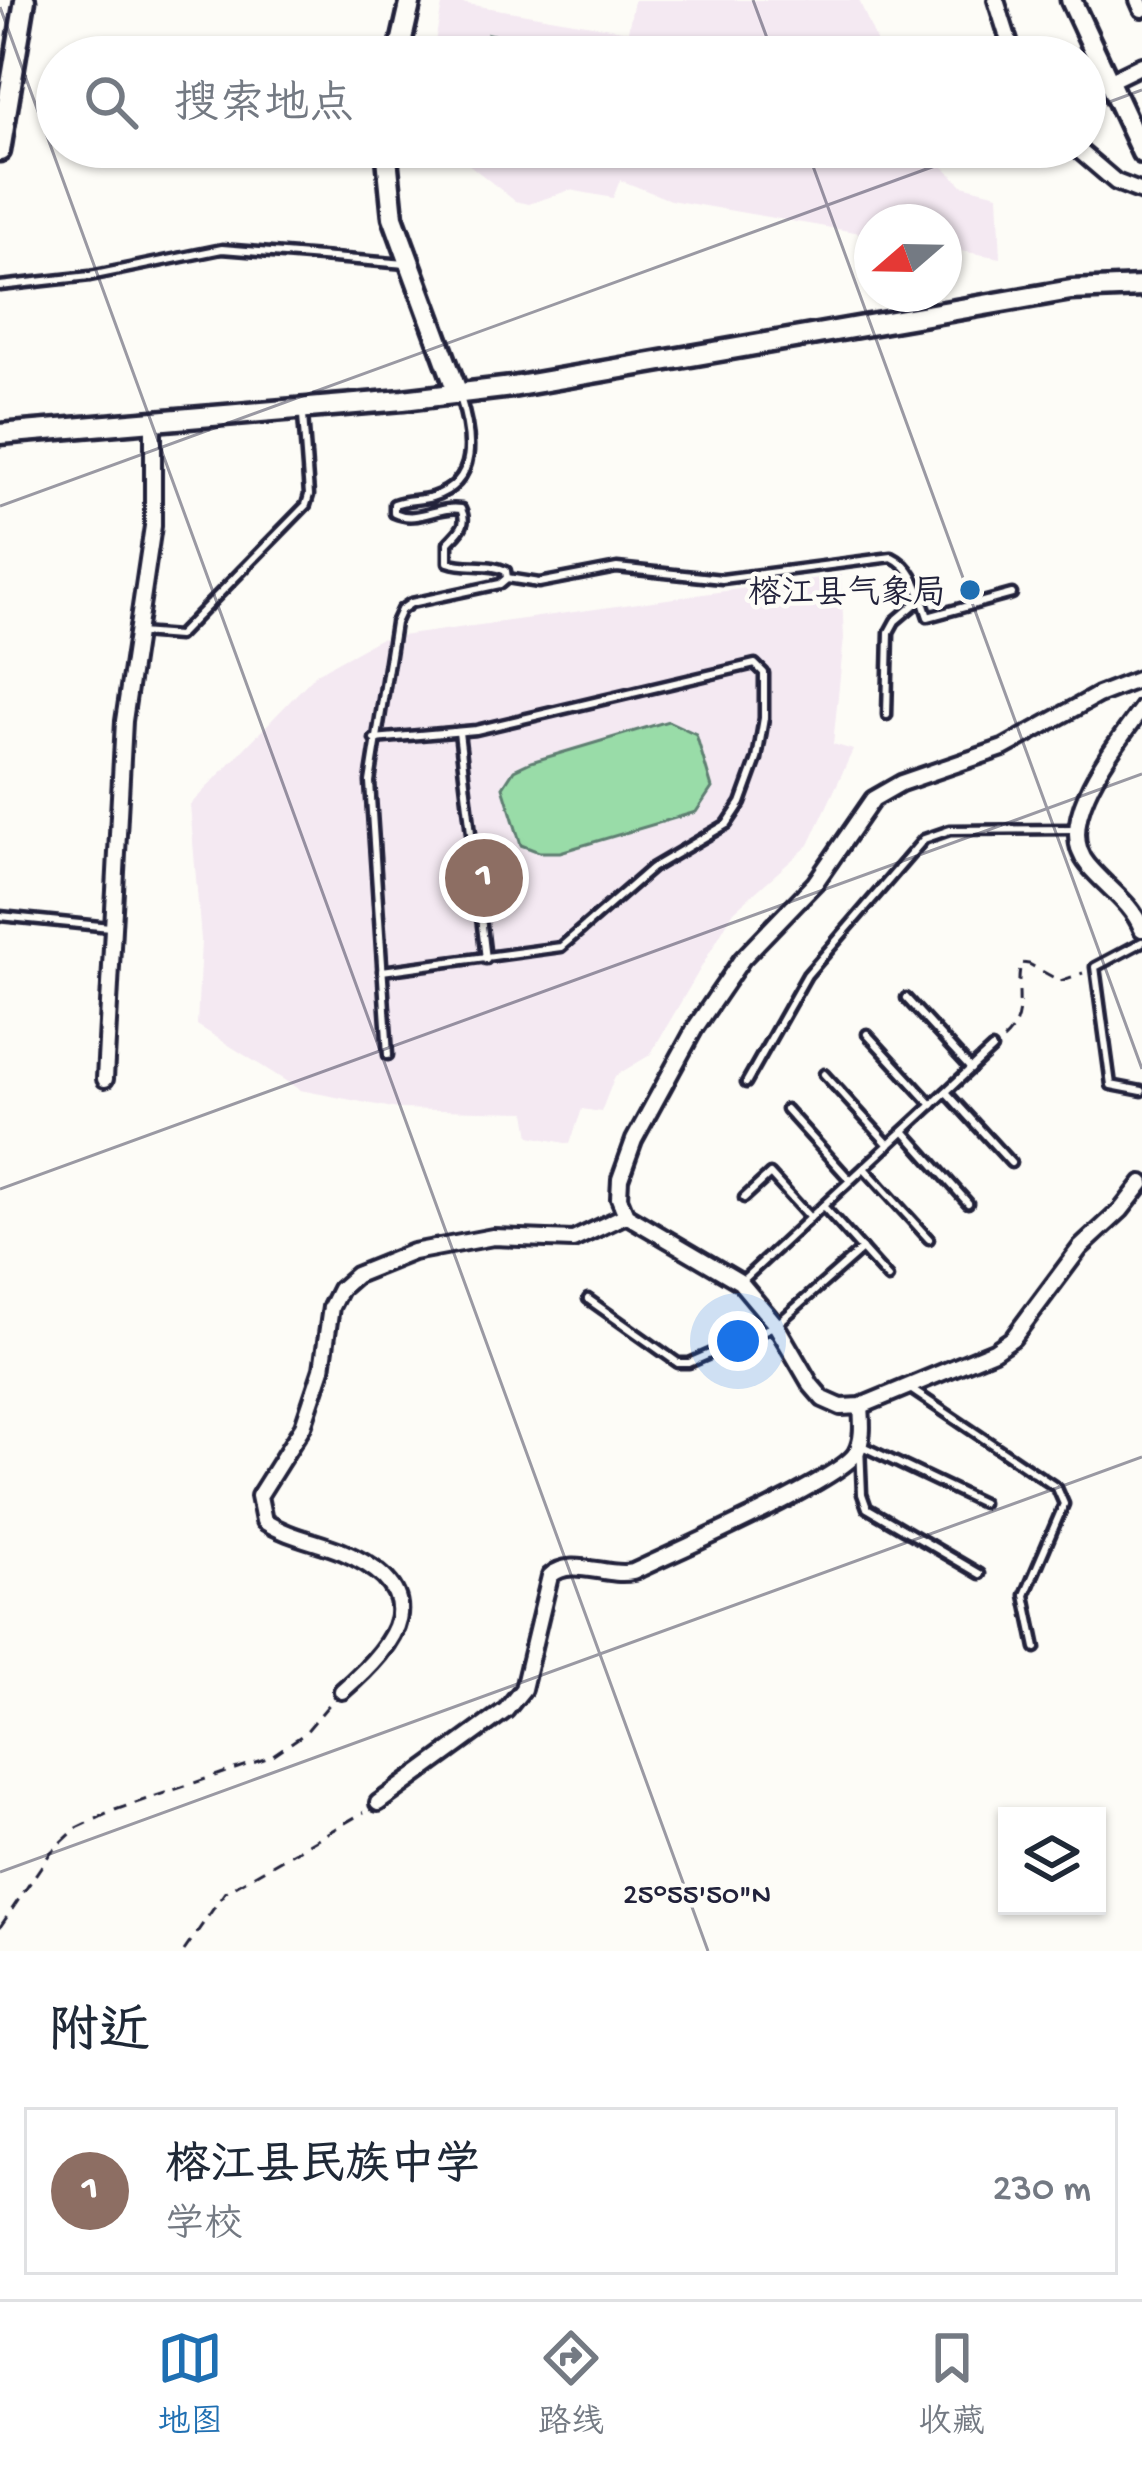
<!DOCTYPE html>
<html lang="zh">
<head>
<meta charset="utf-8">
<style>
	:root { --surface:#fff; --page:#f6f6f7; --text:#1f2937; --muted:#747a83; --line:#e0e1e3; --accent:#1f6fb2 }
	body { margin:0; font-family:"Gochi Hand","LXGW WenKai TC",sans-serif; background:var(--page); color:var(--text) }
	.controls { position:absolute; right:36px; bottom:36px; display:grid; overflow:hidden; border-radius:0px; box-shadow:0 3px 9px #0004 }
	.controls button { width:108px; height:108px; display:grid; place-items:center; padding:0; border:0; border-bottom:3px solid var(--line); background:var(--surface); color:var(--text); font:60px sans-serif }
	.compass { position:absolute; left:854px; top:204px; width:108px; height:108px; border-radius:50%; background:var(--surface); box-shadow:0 3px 9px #0004; rotate:250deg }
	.you { position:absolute; left:738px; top:1341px; width:42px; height:42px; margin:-30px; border:9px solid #fff; border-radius:50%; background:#1a73e8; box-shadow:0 0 0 18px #1a73e833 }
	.badge { display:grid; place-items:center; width:78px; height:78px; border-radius:50%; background:var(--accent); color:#fff; font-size:39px; font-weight:700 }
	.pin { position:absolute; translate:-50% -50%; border:6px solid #fff; box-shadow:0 3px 12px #0006 }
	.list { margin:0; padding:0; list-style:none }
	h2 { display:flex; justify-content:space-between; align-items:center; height:156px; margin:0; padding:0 48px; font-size:51px }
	h2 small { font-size:39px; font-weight:400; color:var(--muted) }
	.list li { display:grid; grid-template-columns:78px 1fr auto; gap:36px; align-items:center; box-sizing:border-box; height:168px; margin:0 24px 24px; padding:0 24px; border:3px solid var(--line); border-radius:0px }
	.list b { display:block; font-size:45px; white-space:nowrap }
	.list p { margin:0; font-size:39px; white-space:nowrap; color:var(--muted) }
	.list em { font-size:39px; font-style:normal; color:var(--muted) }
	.icon { flex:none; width:66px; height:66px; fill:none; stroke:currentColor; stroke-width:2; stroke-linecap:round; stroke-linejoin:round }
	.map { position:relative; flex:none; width:1142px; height:1951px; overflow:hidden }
	.search { position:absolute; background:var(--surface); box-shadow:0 3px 9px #0004; left:36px; right:36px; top:36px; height:132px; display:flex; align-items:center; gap:30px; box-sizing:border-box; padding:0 42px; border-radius:66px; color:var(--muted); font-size:45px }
	.sheet { height:348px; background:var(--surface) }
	nav { display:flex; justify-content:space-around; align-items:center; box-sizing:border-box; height:168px; border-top:3px solid var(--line); background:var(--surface); font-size:33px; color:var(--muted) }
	nav a { display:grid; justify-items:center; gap:6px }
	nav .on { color:var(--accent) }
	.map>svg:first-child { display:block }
	.built { fill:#f4e9f2 }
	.green { fill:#99dca8; stroke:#5e7f72; stroke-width:3 }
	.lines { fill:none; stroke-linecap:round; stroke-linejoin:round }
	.lane-casing { stroke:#22223b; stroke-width:15 }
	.street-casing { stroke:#22223b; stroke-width:22 }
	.secondary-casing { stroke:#22223b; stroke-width:27 }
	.path { stroke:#22223b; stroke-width:3; stroke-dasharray:12 9; stroke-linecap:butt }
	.lane { stroke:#fdfcf7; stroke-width:6 }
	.street { stroke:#fdfcf7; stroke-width:14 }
	.secondary { stroke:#fdfcf7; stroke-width:18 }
	.ticks { fill:none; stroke:#22223b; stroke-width:3; stroke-opacity:0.45 }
	.poi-dot { fill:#1f6fb2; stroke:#fdfcf7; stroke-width:4.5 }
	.labels { text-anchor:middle; stroke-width:9; stroke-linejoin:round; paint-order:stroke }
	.poi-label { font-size:33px; fill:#22223b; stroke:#fdfcf7; text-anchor:end }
	.ticks-label { font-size:30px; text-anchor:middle; fill:#22223b; stroke:#fdfcf7; stroke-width:9; stroke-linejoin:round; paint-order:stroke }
</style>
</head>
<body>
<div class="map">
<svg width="1142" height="1951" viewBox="0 0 1142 1951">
	<rect width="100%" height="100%" fill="#fdfcf7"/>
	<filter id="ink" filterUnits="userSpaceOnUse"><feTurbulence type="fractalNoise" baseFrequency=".00833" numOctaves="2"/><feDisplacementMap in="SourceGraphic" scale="24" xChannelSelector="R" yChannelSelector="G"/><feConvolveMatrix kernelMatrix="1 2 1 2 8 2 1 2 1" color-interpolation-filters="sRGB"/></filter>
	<g filter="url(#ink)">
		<g class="built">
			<polygon points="443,0 628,31 634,0 859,0 883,57 432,57"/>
			<polygon points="439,147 899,147 940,163 962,185 998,194 1001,258 944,248 944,222 872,222 872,235 670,200 620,180 613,198 570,190 529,204 515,201 462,159"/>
			<polygon points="841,575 844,638 833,744 853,750 809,845 734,911 650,1055 615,1076 601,1112 582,1109 570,1144 530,1136 526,1112 398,1109 300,1090 197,1025 201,940 190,805 317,673 379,639"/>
		</g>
		<g class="green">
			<polygon points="488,34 610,57 484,57"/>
			<polygon points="668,721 696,734 712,788 696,812 560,852 539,852 521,845 503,787 514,770 531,762"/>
		</g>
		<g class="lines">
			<g class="lane-casing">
				<g id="lane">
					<polyline points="0,286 90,276 222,249 406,264"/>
					<path d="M507 578 539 583 617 568 722 579 892 557C915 568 920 594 928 617L1012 594"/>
					<polyline points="139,633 178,636 306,505 309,495 303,415"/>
					<polyline points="887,715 889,632 895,621 921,599"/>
					<polyline points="459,732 486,959"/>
					<polyline points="374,739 476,730 755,664 764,673 764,718 757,759 741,803 727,824 652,868 561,947 382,971"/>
					<polyline points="0,916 110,927"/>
					<polyline points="1142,942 1095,967 1111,1085 1142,1091"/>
					<polyline points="906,998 971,1069"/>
					<polyline points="867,1034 932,1105"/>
					<path d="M388 1055 370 782 395 623 401 610 411 603 500 584 507 578 506 571C488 562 467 569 448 562V543C458 532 469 525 461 509 438 505 418 524 394 513V504C407 499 419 501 432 497 480 482 472 435 460 397"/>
					<polyline points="824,1074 889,1145"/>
					<polyline points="746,1083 807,975 924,839 950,830 1076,829"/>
					<polyline points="946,1092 1011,1163"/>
					<polyline points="786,1109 850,1180"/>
					<polyline points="904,1131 968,1203"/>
					<polyline points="864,1168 929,1239"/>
					<polyline points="744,1198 770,1174 810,1218"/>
					<polyline points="823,1206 888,1278"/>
					<polyline points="743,1280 992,1049"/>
					<polyline points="588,1299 678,1363 689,1363 776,1325 862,1249"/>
					<polyline points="912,1390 1057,1488 1064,1504 1025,1595 1036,1648"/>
					<polyline points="980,1574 867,1508 862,1494 860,1445 982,1503"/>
				</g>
			</g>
			<g class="street-casing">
				<g id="street">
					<polyline points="996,0 1014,57"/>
					<polyline points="1138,0 1142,9"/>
					<polyline points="1109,81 1142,65"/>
					<polyline points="1075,147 1116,182 1142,192"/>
					<polyline points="1142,678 1098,695 1003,748 901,783 873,799 815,883 742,959 695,1028 634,1140 620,1179 619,1198 626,1215 740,1282 776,1325 811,1385 823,1399 841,1407 861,1406 994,1351 1013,1338 1080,1248 1121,1210 1142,1183"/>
					<path d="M1142 708C1117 744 1051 822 1088 865 1106 887 1131 902 1142 929"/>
					<polyline points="105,1079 124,721 153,526 153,421"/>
					<path d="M342 1691C398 1642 436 1592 343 1552 317 1541 288 1537 264 1521L259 1496 303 1426 322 1369 331 1307 340 1289 356 1275 413 1252 493 1237 573 1240 626 1215"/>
					<path d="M378 1803 506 1710 523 1689 550 1576C571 1556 606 1578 633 1572 672 1553 840 1480 856 1453 864 1439 862 1422 861 1406"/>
				</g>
			</g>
			<g class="secondary-casing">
				<g id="secondary">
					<polyline points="1071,0 1142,153"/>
					<polyline points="398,57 411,0"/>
					<polyline points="386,147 393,217 458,394"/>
					<polyline points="0,151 25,0"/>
					<polyline points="0,434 403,400 512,387 1071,290 1142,287"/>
				</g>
			</g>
			<g class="path">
				<path d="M1003 1040C1029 1018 1014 993 1021 963L1029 964 1060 981 1083 973"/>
				<polyline points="0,1927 51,1852 77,1828 115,1810 270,1757 304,1734 332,1701"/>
				<polyline points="184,1951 225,1892 364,1812"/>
			</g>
			<use href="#lane" class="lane"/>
			<use href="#street" class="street"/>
			<use href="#secondary" class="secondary"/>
		</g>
	</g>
	<path class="ticks" d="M753 0 774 57M0 7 708 1951M1085 111 1142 90M806 147 1142 1069M0 506 987 147M0 1189 1142 774M0 1872 1142 1457"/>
	<circle class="poi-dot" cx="970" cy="590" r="12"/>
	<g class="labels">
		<g class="poi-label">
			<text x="946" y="602">榕江县气象局</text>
		</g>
	</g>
	<g class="ticks-label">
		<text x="697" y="1903">25°55'50"N</text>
	</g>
</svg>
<div class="controls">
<button><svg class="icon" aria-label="layers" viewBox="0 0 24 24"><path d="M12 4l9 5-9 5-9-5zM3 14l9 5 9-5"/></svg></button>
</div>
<svg class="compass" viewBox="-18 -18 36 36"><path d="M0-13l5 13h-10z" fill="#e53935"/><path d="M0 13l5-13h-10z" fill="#747a83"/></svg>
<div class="you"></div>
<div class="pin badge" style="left:484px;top:878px;background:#8d6e63">1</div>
<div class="search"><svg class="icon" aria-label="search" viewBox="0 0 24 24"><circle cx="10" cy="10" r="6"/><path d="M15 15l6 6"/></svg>搜索地点</div>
</div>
<section class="sheet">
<h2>附近<small></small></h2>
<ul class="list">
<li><span class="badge" style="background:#8d6e63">1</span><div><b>榕江县民族中学</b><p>学校</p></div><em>230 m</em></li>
</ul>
</section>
<nav>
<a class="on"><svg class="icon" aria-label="map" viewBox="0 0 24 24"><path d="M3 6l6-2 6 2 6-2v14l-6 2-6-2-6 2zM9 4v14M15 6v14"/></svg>地图</a>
<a><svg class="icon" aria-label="directions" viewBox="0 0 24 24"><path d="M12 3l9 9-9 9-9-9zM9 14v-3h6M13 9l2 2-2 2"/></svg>路线</a>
<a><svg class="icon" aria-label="saved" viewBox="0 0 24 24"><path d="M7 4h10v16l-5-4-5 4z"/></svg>收藏</a>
</nav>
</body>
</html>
